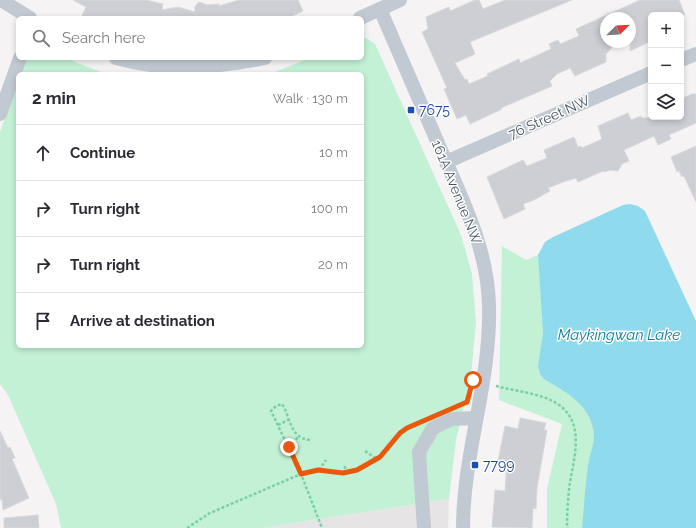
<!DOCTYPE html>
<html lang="en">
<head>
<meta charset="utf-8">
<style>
	:root { --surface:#fff; --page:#f7f7f7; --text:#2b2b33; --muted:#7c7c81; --line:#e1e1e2 }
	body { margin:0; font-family:Raleway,sans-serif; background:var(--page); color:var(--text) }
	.controls { position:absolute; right:12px; top:12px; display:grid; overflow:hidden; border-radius:6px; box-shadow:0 2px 6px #0003 }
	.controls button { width:36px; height:36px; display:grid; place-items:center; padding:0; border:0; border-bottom:1px solid var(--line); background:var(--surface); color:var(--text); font:20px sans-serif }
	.compass { position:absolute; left:600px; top:12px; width:36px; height:36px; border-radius:50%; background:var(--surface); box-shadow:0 2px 6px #0003; rotate:66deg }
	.stop { position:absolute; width:12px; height:12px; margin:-9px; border:3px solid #ea580c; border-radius:50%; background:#fff }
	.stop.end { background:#ea580c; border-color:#fff; box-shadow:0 1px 4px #0008 }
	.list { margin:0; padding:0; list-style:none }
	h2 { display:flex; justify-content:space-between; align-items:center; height:52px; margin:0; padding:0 16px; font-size:17px }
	h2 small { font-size:13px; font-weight:400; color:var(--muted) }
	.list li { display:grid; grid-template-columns:26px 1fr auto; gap:12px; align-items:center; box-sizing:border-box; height:56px; padding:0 16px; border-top:1px solid var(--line) }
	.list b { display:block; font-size:15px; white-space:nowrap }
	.list em { font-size:13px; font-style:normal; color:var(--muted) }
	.icon { flex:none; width:22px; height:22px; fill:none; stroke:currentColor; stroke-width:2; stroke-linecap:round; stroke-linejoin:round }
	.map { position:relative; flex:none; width:696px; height:528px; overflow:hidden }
	.search { position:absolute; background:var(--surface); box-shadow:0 2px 6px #0003; left:16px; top:16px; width:348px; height:44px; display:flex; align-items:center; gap:10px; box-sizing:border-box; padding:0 14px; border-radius:6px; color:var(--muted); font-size:15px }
	.panel { position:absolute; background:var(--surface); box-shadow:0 2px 6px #0003; left:16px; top:72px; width:348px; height:276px; border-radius:6px }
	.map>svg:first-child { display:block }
	.education { fill:#e6e4e5 }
	.green { fill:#c3f1d5 }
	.water { fill:#90daee }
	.building { fill:#cdcfd5; stroke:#d7d9de }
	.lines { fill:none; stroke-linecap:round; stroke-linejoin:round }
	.path { stroke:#7ad0a6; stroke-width:2.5; stroke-dasharray:3 2; stroke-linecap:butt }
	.minor { stroke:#c1cad2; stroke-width:14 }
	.route { stroke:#ea580c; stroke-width:5 }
	.transit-dot { fill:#1a4fb4; stroke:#fff; stroke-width:1.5 }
	.labels { text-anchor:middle; stroke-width:3; stroke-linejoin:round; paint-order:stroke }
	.transit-label { font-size:14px; fill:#164399; stroke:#fff; text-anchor:start }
	.street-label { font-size:14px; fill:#4a5661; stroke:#fff }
	.water-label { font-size:15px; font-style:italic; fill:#0c7c9b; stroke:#fff }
</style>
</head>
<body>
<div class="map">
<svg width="696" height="528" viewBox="0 0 696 528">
	<rect width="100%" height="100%" fill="#f5f3f3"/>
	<polygon class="education" points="449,499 448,528 261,528"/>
	<g class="green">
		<polygon points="362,38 366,38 375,44 461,235 472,274 476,322 471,376 456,440 449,499 261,528 61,528 56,504 8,395 0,384 0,132 18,82 18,346 362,346 362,74 270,74 310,58 362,58"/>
		<polygon points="27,58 65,58 106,74 21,74"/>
		<polygon points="502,246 526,260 538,255 560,354 600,409 609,528 547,528 547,489 562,424 499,400"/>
	</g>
	<path class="water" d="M630 204 638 206 645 211 696 321V528H582C584 508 585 487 588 466 589 456 594 446 594 436 593 406 566 392 544 379L540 374 538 366 543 333 538 255 545 242 553 237 623 205Z"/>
	<g class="building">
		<polygon points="73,0 146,0 163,4 162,10 178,7 195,12 195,6 199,2 208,5 219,4 219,6 239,0 298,0 303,11 288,18 81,18 86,7"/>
		<polygon points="475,0 479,0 483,9 505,0 572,0 470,42 475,54 455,63 465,80 467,79 469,84 488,76 487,74 519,59 520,63 551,49 549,44 558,40 560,44 579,36 576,29 640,0 679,0 685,15 651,15 651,41 630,51 630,18 606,18 606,42 617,42 606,54 606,62 575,76 570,68 557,74 550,81 552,86 501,108 502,109 470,124 466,115 457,119 444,89 447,88 422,32 428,29 426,17 449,7 450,11"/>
		<polygon points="692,94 696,94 696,123 669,135 671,139 658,145 654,136 624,150 629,161 622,164 618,171 610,170 604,172 603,171 578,182 576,178 563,182 548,188 550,191 534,200 523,204 525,209 504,219 487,177 523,160 527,166 547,158 544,150 574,137 578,147 581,146 582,148 602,139 598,126 628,113 631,120 641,116 642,118 681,117 681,99"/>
		<polygon points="696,146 696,202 684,176 682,177 679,171 677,172 671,157"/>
		<polygon points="520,418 546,423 544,430 547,430 537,488 536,509 533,508 532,528 492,527 495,490 505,491 507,462 498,461 505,426 518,429"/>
		<polygon points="0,431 8,448 10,447 15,458 12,459 29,498 3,510 2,499 0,500"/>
		<polygon points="38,515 39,528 4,528 4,518"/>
	</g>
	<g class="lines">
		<g class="path">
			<path d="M496 386C511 390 528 392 543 397 587 412 576 449 570 482 568 497 567 513 567 528"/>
			<polyline points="278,425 288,420"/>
			<path d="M310 440C289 438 291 417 282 404L276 406 271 411 301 474 322 528"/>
			<polyline points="289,447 299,436"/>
			<polyline points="365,451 377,459"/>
			<polyline points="345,466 345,473"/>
			<polyline points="319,470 326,460"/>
			<polyline points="187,528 210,513 301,474 317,470 349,473 365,466 386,452 401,433 422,420"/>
		</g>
		<g class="minor">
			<polyline points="1,0 30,18"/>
			<path d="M380 9C400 55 420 102 440 148 462 199 488 249 489 306 491 382 463 453 463 528"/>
			<polyline points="360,18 400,0"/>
			<path d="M116 58C166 72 215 68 265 58"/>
			<polyline points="681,60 696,54"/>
			<polyline points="0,114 20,58"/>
			<polyline points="446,162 651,73"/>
			<polyline points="424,528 419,452 433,428 452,419 476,418"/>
		</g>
	</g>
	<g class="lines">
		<polyline class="route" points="289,447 301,474 318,470 343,473 357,470 380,457 400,433 407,428 467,402 473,380"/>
	</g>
	<g class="transit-dot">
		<rect x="407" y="106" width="8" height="8" rx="2"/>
		<rect x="471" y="461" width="8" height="8" rx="2"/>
	</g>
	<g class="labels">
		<g class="transit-label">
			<text x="419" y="115">7675</text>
			<text x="483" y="470">7799</text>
		</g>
		<g class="street-label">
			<text transform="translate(549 117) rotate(-24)" y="5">76 Street NW</text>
			<text transform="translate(457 192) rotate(68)" y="5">161A Avenue NW</text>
		</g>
		<g class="water-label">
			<text x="619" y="340">Maykingwan Lake</text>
		</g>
	</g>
</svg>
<div class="controls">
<button>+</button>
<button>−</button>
<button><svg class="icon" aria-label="layers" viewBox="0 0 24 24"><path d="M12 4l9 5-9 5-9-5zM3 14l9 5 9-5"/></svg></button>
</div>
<svg class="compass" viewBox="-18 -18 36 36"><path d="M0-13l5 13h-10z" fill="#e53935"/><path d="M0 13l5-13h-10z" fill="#7c7c81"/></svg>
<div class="stop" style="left:473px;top:380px"></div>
<div class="stop end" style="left:289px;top:447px"></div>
<div class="search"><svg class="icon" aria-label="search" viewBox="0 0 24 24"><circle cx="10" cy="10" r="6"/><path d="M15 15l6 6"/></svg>Search here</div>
<section class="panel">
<h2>2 min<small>Walk · 130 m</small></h2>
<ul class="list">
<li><svg class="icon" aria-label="ahead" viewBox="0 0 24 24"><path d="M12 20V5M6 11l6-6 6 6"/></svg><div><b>Continue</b></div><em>10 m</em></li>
<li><svg class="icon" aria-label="right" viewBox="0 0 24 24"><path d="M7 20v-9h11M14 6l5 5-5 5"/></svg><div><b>Turn right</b></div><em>100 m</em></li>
<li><svg class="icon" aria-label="right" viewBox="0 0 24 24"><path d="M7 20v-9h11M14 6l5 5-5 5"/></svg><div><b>Turn right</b></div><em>20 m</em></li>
<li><svg class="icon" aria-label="arrive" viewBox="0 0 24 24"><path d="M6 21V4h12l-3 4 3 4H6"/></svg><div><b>Arrive at destination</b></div></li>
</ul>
</section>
</div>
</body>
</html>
